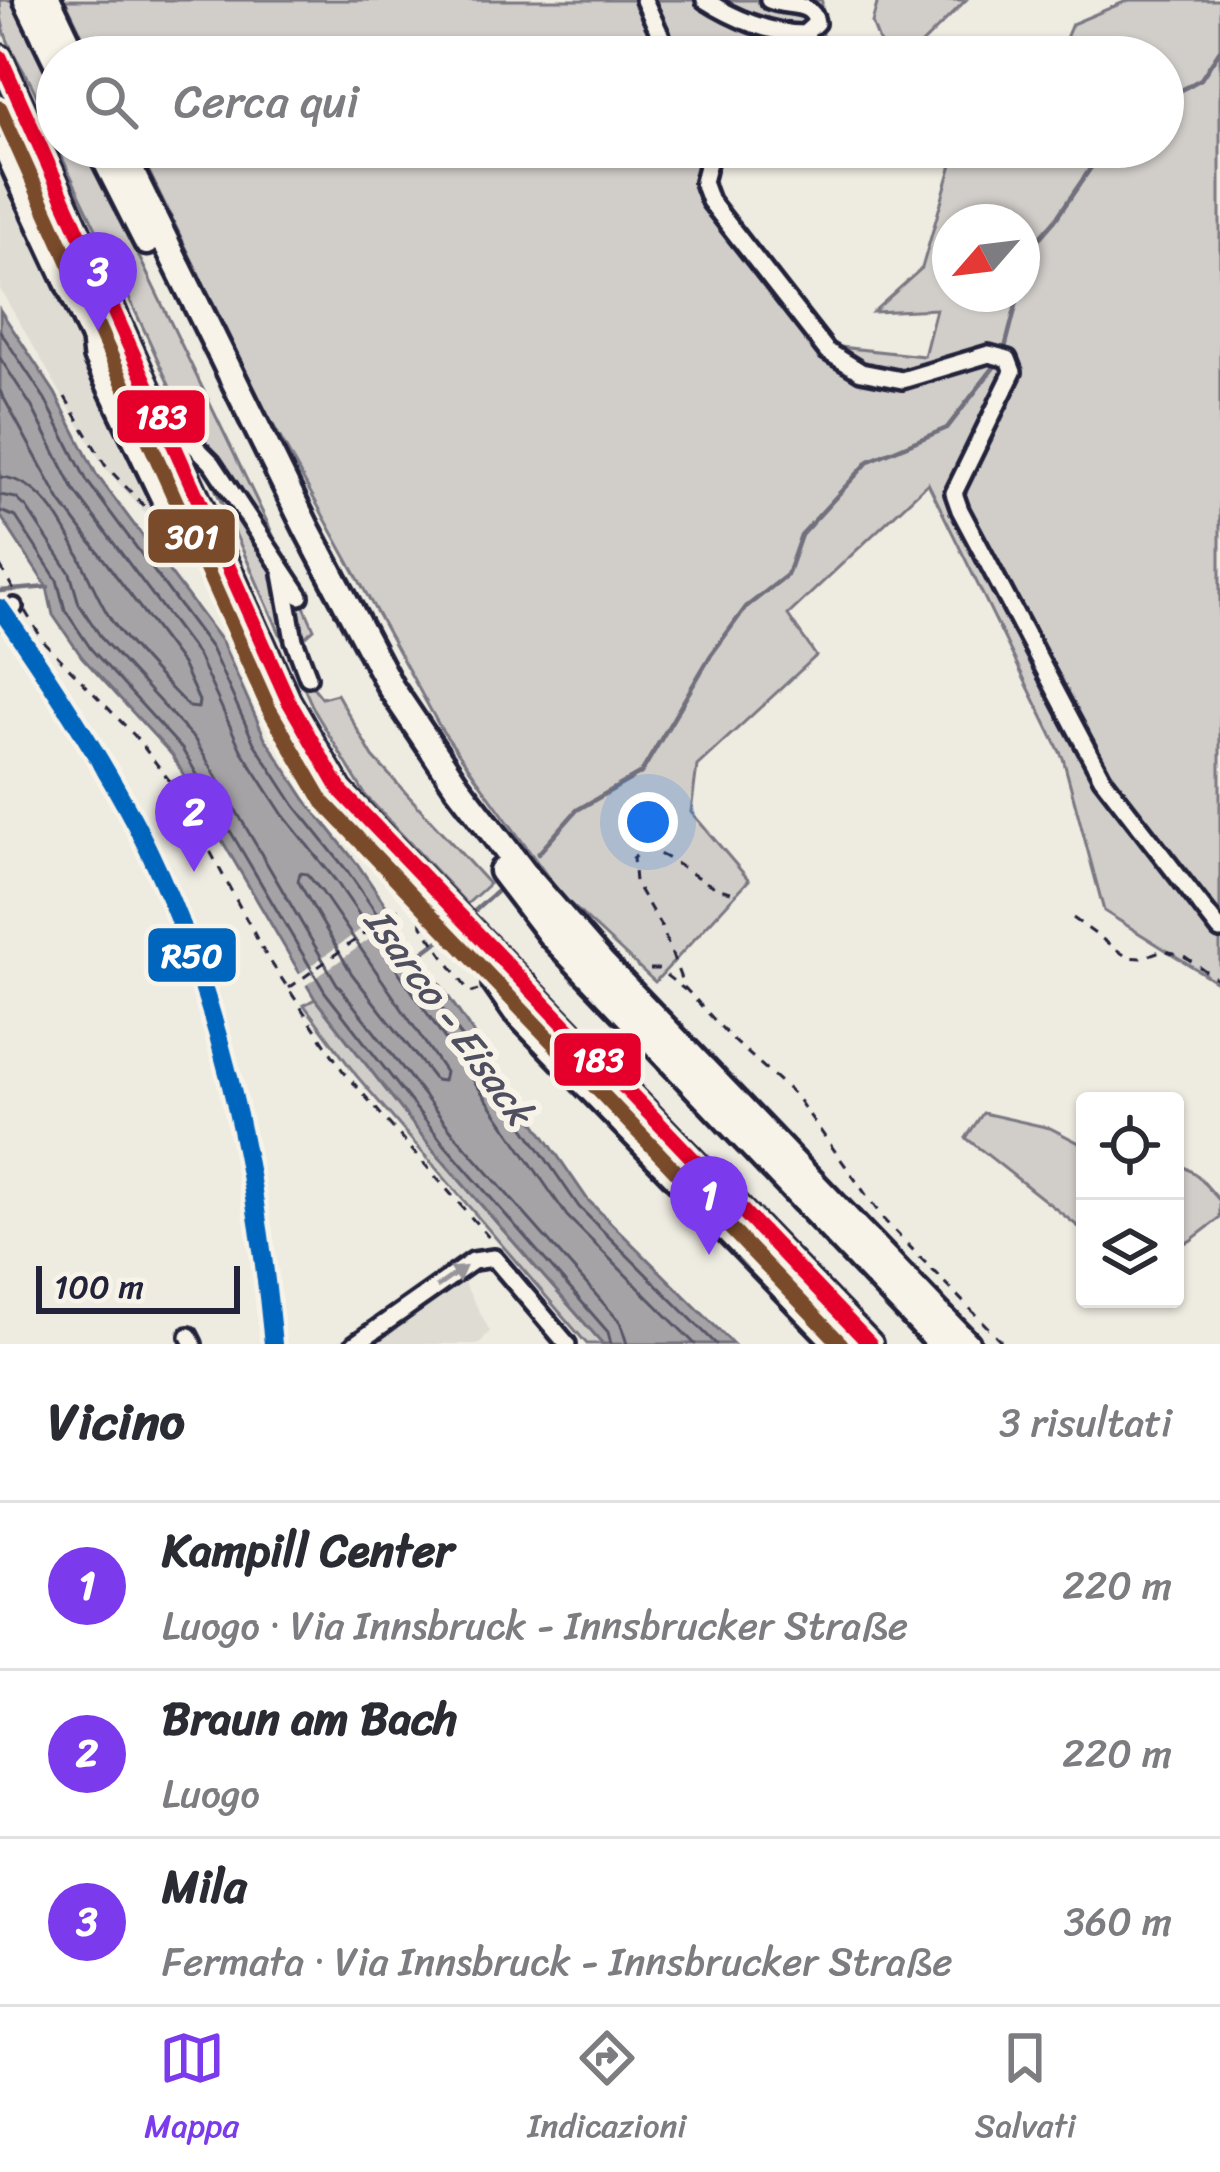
<!DOCTYPE html>
<html lang="it">
<head>
<meta charset="utf-8">
<style>
	:root { --surface:#fff; --page:#f7f7f7; --text:#2b2b33; --muted:#7c7c81; --line:#e1e1e2; --accent:#7c3aed }
	body { margin:0; font-family:Sriracha,sans-serif; background:var(--page); color:var(--text) }
	.controls { position:absolute; right:36px; bottom:36px; display:grid; overflow:hidden; border-radius:12px; box-shadow:0 3px 9px #0004 }
	.controls button { width:108px; height:108px; display:grid; place-items:center; padding:0; border:0; border-bottom:3px solid var(--line); background:var(--surface); color:var(--text); font:60px sans-serif }
	.compass { position:absolute; left:932px; top:204px; width:108px; height:108px; border-radius:50%; background:var(--surface); box-shadow:0 3px 9px #0004; rotate:242deg }
	.scale { position:absolute; left:36px; bottom:30px; width:204px; box-sizing:border-box; padding-left:12px; border:6px solid #22223b; border-top:0; font-size:33px; line-height:42px; white-space:nowrap; color:#22223b; -webkit-text-stroke:9px #f7f3e8; paint-order:stroke }
	.you { position:absolute; left:648px; top:822px; width:42px; height:42px; margin:-30px; border:9px solid #fff; border-radius:50%; background:#1a73e8; box-shadow:0 0 0 18px #1a73e833 }
	.badge { display:grid; place-items:center; width:78px; height:78px; border-radius:50%; background:var(--accent); color:#fff; font-size:39px; font-weight:700 }
	.pin { position:absolute; translate:-50% -99px; filter:drop-shadow(0 3px 6px #0008) }
	.pin::after { content:''; position:absolute; top:63px; width:42px; height:36px; background:inherit; clip-path:polygon(0 0,100% 0,50% 100%) }
	.list { margin:0; padding:0; list-style:none }
	h2 { display:flex; justify-content:space-between; align-items:center; height:156px; margin:0; padding:0 48px; font-size:51px }
	h2 small { font-size:39px; font-weight:400; color:var(--muted) }
	.list li { display:grid; grid-template-columns:78px 1fr auto; gap:36px; align-items:center; box-sizing:border-box; height:168px; padding:0 48px; border-top:3px solid var(--line) }
	.list b { display:block; font-size:45px; white-space:nowrap }
	.list p { margin:0; font-size:39px; white-space:nowrap; color:var(--muted) }
	.list em { font-size:39px; font-style:normal; color:var(--muted) }
	.icon { flex:none; width:66px; height:66px; fill:none; stroke:currentColor; stroke-width:2; stroke-linecap:round; stroke-linejoin:round }
	.map { position:relative; flex:none; width:1220px; height:1344px; overflow:hidden }
	.search { position:absolute; background:var(--surface); box-shadow:0 3px 9px #0004; left:36px; right:36px; top:36px; height:132px; display:flex; align-items:center; gap:30px; box-sizing:border-box; padding:0 42px; border-radius:66px; color:var(--muted); font-size:45px }
	.sheet { height:660px; background:var(--surface) }
	nav { display:flex; justify-content:space-around; align-items:center; box-sizing:border-box; height:168px; border-top:3px solid var(--line); background:var(--surface); font-size:33px; color:var(--muted) }
	nav a { display:grid; justify-items:center; gap:6px }
	nav .on { color:var(--accent) }
	.map>svg:first-child { display:block }
	.built { fill:#dfdcd4 }
	.green { fill:#d1cdc9; stroke:#7a7882; stroke-width:3; fill-rule:evenodd }
	.water { fill:#a6a3a6; stroke:#716f7b; stroke-width:3 }
	.pier { fill:#eeebe1 }
	.lines { fill:none; stroke-linecap:round; stroke-linejoin:round }
	.shore { stroke:#575666; stroke-width:3 }
	.stream { stroke:#716f7b; stroke-width:4.5 }
	.minor-casing { stroke:#22223b; stroke-width:24 }
	.major-casing { stroke:#22223b; stroke-width:30 }
	.highway-casing { stroke:#22223b; stroke-width:33 }
	.path { stroke:#22223b; stroke-width:3; stroke-dasharray:9 9; stroke-linecap:butt }
	.minor { stroke:#f7f3e8; stroke-width:15 }
	.major { stroke:#f7f3e8; stroke-width:21 }
	.highway { stroke:#f7f3e8; stroke-width:24 }
	.bus-1-casing { stroke:#f7f3e8; stroke-width:24 }
	.bus-2-casing { stroke:#f7f3e8; stroke-width:24 }
	.bus-1 { stroke:#e4002b; stroke-width:15 }
	.bus-2 { stroke:#7a4b2a; stroke-width:15 }
	.rail-1-casing { stroke:#f7f3e8; stroke-width:27 }
	.rail-1 { stroke:#0065bd; stroke-width:18 }
	.oneway { fill:#97959a }
	.labels { text-anchor:middle; stroke-width:12; stroke-linejoin:round; paint-order:stroke }
	.water-label { font-size:39px; font-style:italic; fill:#504f60; stroke:#f7f3e8 }
	.line-badge { stroke:#f7f3e8; stroke-width:4.5 }
	.badge-label { font-size:33px; text-anchor:middle; font-weight:bold; fill:#fff }
</style>
</head>
<body>
<div class="map">
<svg width="1220" height="1344" viewBox="0 0 1220 1344">
	<rect width="100%" height="100%" fill="#eeebe1"/>
	<filter id="ink" filterUnits="userSpaceOnUse"><feTurbulence type="fractalNoise" baseFrequency=".00833" numOctaves="2"/><feDisplacementMap in="SourceGraphic" scale="24" xChannelSelector="R" yChannelSelector="G"/><feConvolveMatrix kernelMatrix="1 2 1 2 8 2 1 2 1" color-interpolation-filters="sRGB"/></filter>
	<g filter="url(#ink)">
		<g class="built">
			<polygon points="0,75 82,266 107,333 140,392 233,600 226,601 206,582 104,467 0,289"/>
			<polygon points="453,1263 490,1331 479,1344 335,1344"/>
		</g>
		<g class="green">
			<path d="M0 0H15L57 87V146C48 125 41 102 30 82 13 52 0 35 0 0Z"/>
			<polygon points="65,0 822,0 822,57 93,57"/>
			<polygon points="878,0 966,0 921,45 914,57 885,57 872,23"/>
			<path d="M1129 0H1220V984L1104 911 1063 758 928 483 788 615 816 656 697 766 691 812 749 880 655 982 560 894 441 729 265 410 137 147H721L712 167 714 193 830 346 924 356 936 309 873 312 922 268 957 147H1163V57H1058L1072 24ZM950 222H1022V294H950Z"/>
			<polygon points="57,147 86,147 268,524 314,629 294,647 309,682 322,698 337,694 373,757 489,884 467,904 366,796 314,710 148,338"/>
			<polygon points="315,999 434,1151 603,1344 587,1344 356,1075 304,1005"/>
			<polygon points="983,1113 1050,1128 1085,1146 1085,1232 966,1138"/>
			<polygon points="1175,1161 1198,1176 1220,1201 1220,1218 1190,1241 1175,1246"/>
		</g>
		<polygon class="water" points="0,310 55,393 96,474 222,642 265,738 305,799 358,865 588,1200 733,1344 603,1344 434,1151 315,999 172,755 82,657 53,615 47,587 0,515"/>
		<polygon class="pier" points="393,906 400,917 302,988 295,977"/>
		<g class="lines">
			<g class="shore">
				<polyline points="0,331 45,399 87,481 211,648 254,743 295,806 348,872 579,1207 716,1344"/>
				<polyline points="0,358 32,407 74,490 198,656 241,750 283,815 336,881 567,1216 695,1344"/>
				<path d="M0 391 60 501 182 664 199 701 198 708 189 707C164 681 136 654 114 624 84 583 62 480 0 477"/>
				<polyline points="0,495 16,498 27,508 70,573 79,604 103,640 195,740 337,984 454,1134 620,1322 627,1344"/>
				<polyline points="0,511 16,517 57,580 65,610 91,649 182,749 325,992 443,1143 608,1332 611,1344"/>
				<polygon points="300,873 307,874 322,892 445,1072 443,1081 435,1080 352,974 298,881"/>
			</g>
			<g class="stream">
				<polyline points="1163,100 1201,79 1220,50"/>
				<polyline points="1022,278 1027,252 1055,220 1105,147"/>
				<polyline points="1004,352 1019,294"/>
				<polyline points="0,591 48,587"/>
				<polyline points="538,854 577,810 641,773 711,655 746,607 787,575 801,535 869,461 947,428 998,362"/>
				<polyline points="469,916 496,892"/>
				<polyline points="417,957 456,928"/>
			</g>
			<g class="minor-casing">
				<g id="minor">
					<polyline points="644,0 665,45 676,57"/>
					<path d="M705 0C733 18 770 34 804 34L816 23C813 0 787 8 769 0"/>
					<polyline points="804,34 819,57"/>
					<polyline points="0,146 21,192"/>
					<polyline points="712,147 703,182 710,201 827,351 861,372 902,380 989,354 1008,359 1013,372 954,493 960,510 1102,778 1220,930"/>
					<polyline points="54,179 21,192 90,340 92,358 170,521 163,528"/>
					<polyline points="172,438 183,434 212,463 300,596"/>
					<polyline points="282,574 294,640 308,677"/>
					<polyline points="0,620 14,607"/>
					<polyline points="499,961 491,984 512,1014 832,1344"/>
					<polyline points="189,1336 193,1344"/>
					<polyline points="355,1344 473,1261 494,1258 567,1344"/>
				</g>
			</g>
			<g class="major-casing">
				<polyline id="major" points="0,57 288,700 340,790 371,825 870,1344"/>
			</g>
			<g class="highway-casing">
				<g id="highway">
					<polyline points="27,0 57,62"/>
					<polyline points="48,0 75,57"/>
					<polyline points="99,147 147,242"/>
					<polyline points="119,147 307,529 391,688 457,786 527,877 601,962 967,1344"/>
					<polyline points="502,871 551,935 941,1344"/>
				</g>
			</g>
			<g class="path">
				<polyline points="65,397 105,465 146,508"/>
				<polyline points="172,539 221,594"/>
				<polyline points="0,566 15,592"/>
				<polyline points="25,611 44,642 135,736 179,793 264,952 343,1071 492,1241"/>
				<path d="M731 892C698 885 676 856 644 849L633 858 635 882 662 928 684 987 731 1038 795 1095 884 1220 1004 1344"/>
				<polyline points="419,902 422,926 470,993 478,990"/>
				<polyline points="1073,918 1127,957 1141,958 1163,950 1184,956 1220,981"/>
				<polyline points="650,969 658,969 685,990"/>
				<polyline points="289,988 416,896"/>
			</g>
			<use href="#minor" class="minor"/>
			<use href="#major" class="major"/>
			<use href="#highway" class="highway"/>
			<g class="bus-1-casing">
				<polyline id="bus-1" points="0,57 288,700 340,790 870,1344"/>
			</g>
			<g class="bus-2-casing">
				<polyline id="bus-2" points="0,108 269,709 323,802 841,1344"/>
			</g>
			<use href="#bus-1" class="bus-1"/>
			<use href="#bus-2" class="bus-2"/>
			<g class="rail-1-casing">
				<path id="rail-1" d="M0 608C49 678 96 749 136 825 219 987 256 1165 273 1344"/>
			</g>
			<use href="#rail-1" class="rail-1"/>
		</g>
		<defs><path id="oneway-solid" d="M-6-.8H1V-3.2L6.5 0L1 3.2V.8H-6Z" transform="scale(3)"/></defs>
		<use class="oneway" href="#oneway-solid" transform="translate(451 1277) rotate(-35)"/>
	</g>
	<g class="labels">
		<g class="water-label">
			<text transform="translate(450 1016) rotate(54)" y="14">Isarco - Eisack</text>
		</g>
	</g>
	<g class="line-badge">
		<rect x="115" y="388" width="92" height="57" rx="12" fill="#e4002b"/>
		<rect x="146" y="507" width="91" height="58" rx="12" fill="#7a4b2a"/>
		<rect x="146" y="926" width="92" height="58" rx="12" fill="#0065bd"/>
		<rect x="552" y="1031" width="91" height="57" rx="12" fill="#e4002b"/>
	</g>
	<g class="badge-label">
		<text x="161" y="428">183</text>
		<text x="192" y="548">301</text>
		<text x="192" y="967">R50</text>
		<text x="598" y="1071">183</text>
	</g>
</svg>
<div class="controls">
<button><svg class="icon" aria-label="locate" viewBox="0 0 24 24"><circle cx="12" cy="12" r="6"/><path d="M12 2v4M12 18v4M2 12h4M18 12h4"/></svg></button>
<button><svg class="icon" aria-label="layers" viewBox="0 0 24 24"><path d="M12 4l9 5-9 5-9-5zM3 14l9 5 9-5"/></svg></button>
</div>
<svg class="compass" viewBox="-18 -18 36 36"><path d="M0-13l5 13h-10z" fill="#e53935"/><path d="M0 13l5-13h-10z" fill="#7c7c81"/></svg>
<div class="scale">100 m</div>
<div class="you"></div>
<div class="pin badge" style="left:709px;top:1255px">1</div>
<div class="pin badge" style="left:194px;top:872px">2</div>
<div class="pin badge" style="left:98px;top:331px">3</div>
<div class="search"><svg class="icon" aria-label="search" viewBox="0 0 24 24"><circle cx="10" cy="10" r="6"/><path d="M15 15l6 6"/></svg>Cerca qui</div>
</div>
<section class="sheet">
<h2>Vicino<small>3 risultati</small></h2>
<ul class="list">
<li><span class="badge">1</span><div><b>Kampill Center</b><p>Luogo · Via Innsbruck - Innsbrucker Straße</p></div><em>220 m</em></li>
<li><span class="badge">2</span><div><b>Braun am Bach</b><p>Luogo</p></div><em>220 m</em></li>
<li><span class="badge">3</span><div><b>Mila</b><p>Fermata · Via Innsbruck - Innsbrucker Straße</p></div><em>360 m</em></li>
</ul>
</section>
<nav>
<a class="on"><svg class="icon" aria-label="map" viewBox="0 0 24 24"><path d="M3 6l6-2 6 2 6-2v14l-6 2-6-2-6 2zM9 4v14M15 6v14"/></svg>Mappa</a>
<a><svg class="icon" aria-label="directions" viewBox="0 0 24 24"><path d="M12 3l9 9-9 9-9-9zM9 14v-3h6M13 9l2 2-2 2"/></svg>Indicazioni</a>
<a><svg class="icon" aria-label="saved" viewBox="0 0 24 24"><path d="M7 4h10v16l-5-4-5 4z"/></svg>Salvati</a>
</nav>
</body>
</html>
